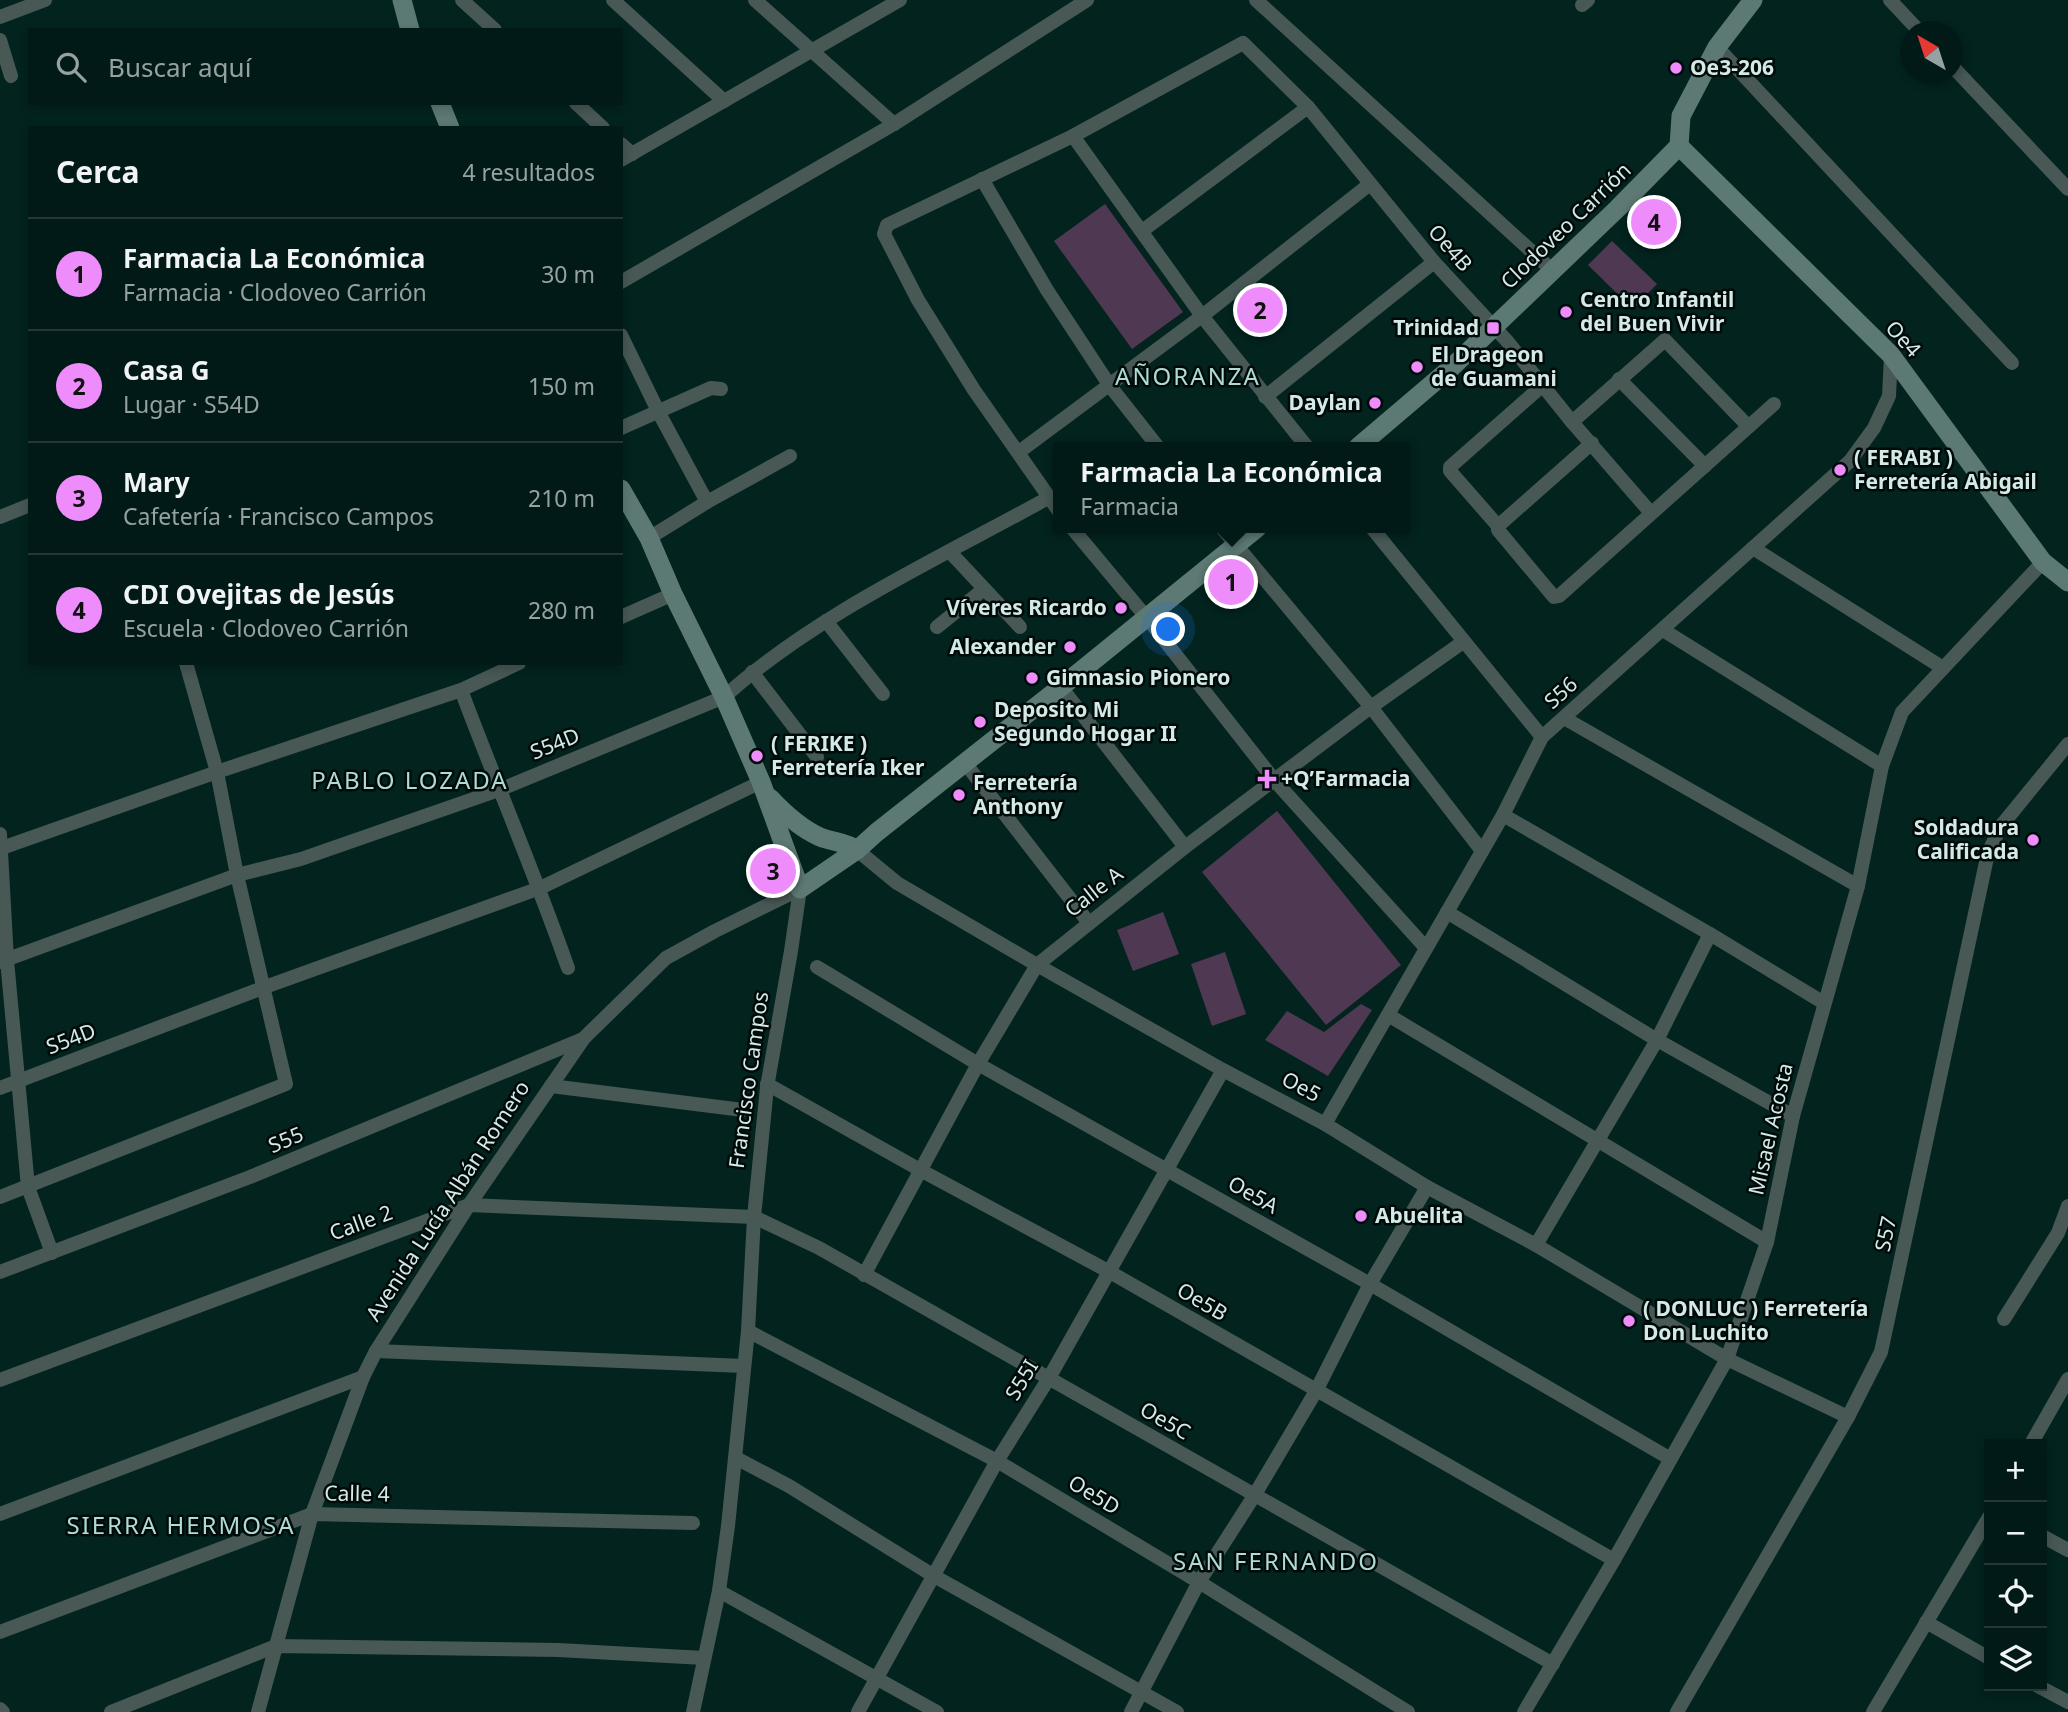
<!DOCTYPE html>
<html lang="es">
<head>
<meta charset="utf-8">
<style>
	:root { --surface:#021a17; --page:#0c2320; --text:#f1f3f6; --muted:#96a1a1; --line:#233836; --accent:#ed8cfa }
	body { margin:0; font-family:"Noto Sans",sans-serif; background:var(--page); color:var(--text) }
	.controls { position:absolute; right:21px; bottom:21px; display:grid; overflow:hidden; border-radius:0px; box-shadow:0 4px 10px #0003 }
	.controls button { width:63px; height:63px; display:grid; place-items:center; padding:0; border:0; border-bottom:2px solid var(--line); background:var(--surface); color:var(--text); font:35px sans-serif }
	.compass { position:absolute; left:1900px; top:21px; width:63px; height:63px; border-radius:50%; background:var(--surface); box-shadow:0 4px 10px #0003; rotate:321deg }
	.you { position:absolute; left:1169px; top:630px; width:24px; height:24px; margin:-18px; border:5px solid #fff; border-radius:50%; background:#1a73e8; box-shadow:0 0 0 10px #1a73e833 }
	.badge { display:grid; place-items:center; width:46px; height:46px; border-radius:50%; background:var(--accent); color:#111; font-size:23px; font-weight:700 }
	.pin { position:absolute; translate:-50% -50%; border:4px solid #fff; box-shadow:0 2px 7px #0006 }
	.popup { position:absolute; left:1053px; top:442px; width:357px; height:91px; box-sizing:border-box; display:grid; place-content:center; border-radius:0px; background:var(--surface); filter:drop-shadow(0 2px 5px #0005); font-size:23px; white-space:nowrap; color:var(--muted) }
	.popup b { font-size:26px; color:var(--text) }
	.popup::after { content:''; position:absolute; left:50%; top:100%; margin-left:-14px; border:14px solid transparent; border-top-color:var(--surface) }
	.list { margin:0; padding:0; list-style:none }
	h2 { display:flex; justify-content:space-between; align-items:center; height:91px; margin:0; padding:0 28px; font-size:30px }
	h2 small { font-size:23px; font-weight:400; color:var(--muted) }
	.list li { display:grid; grid-template-columns:46px 1fr auto; gap:21px; align-items:center; box-sizing:border-box; height:112px; padding:0 28px; border-top:2px solid var(--line) }
	.list b { display:block; font-size:26px; white-space:nowrap }
	.list p { margin:0; font-size:23px; white-space:nowrap; color:var(--muted) }
	.list em { font-size:23px; font-style:normal; color:var(--muted) }
	.icon { flex:none; width:38px; height:38px; fill:none; stroke:currentColor; stroke-width:2; stroke-linecap:round; stroke-linejoin:round }
	.map { position:relative; flex:none; width:2068px; height:1712px; overflow:hidden }
	.search { position:absolute; background:var(--surface); box-shadow:0 4px 10px #0003; left:28px; top:28px; width:595px; height:77px; display:flex; align-items:center; gap:18px; box-sizing:border-box; padding:0 24px; border-radius:0px; color:var(--muted); font-size:26px }
	.panel { position:absolute; background:var(--surface); box-shadow:0 4px 10px #0003; left:28px; top:126px; width:595px; height:539px; border-radius:0px }
	.map>svg:first-child { display:block }
	.green { fill:#4f3952 }
	.lines { fill:none; stroke-linecap:round; stroke-linejoin:round }
	.street { stroke:#475855; stroke-width:14 }
	.secondary { stroke:#5d7974; stroke-width:19 }
	.poi-dot { fill:#ed8cfa; stroke:#000a09; stroke-width:2.5 }
	.labels { text-anchor:middle; stroke-width:5; stroke-linejoin:round; paint-order:stroke }
	.poi-label { font-size:21px; font-weight:bold; fill:#d4eae7; stroke:#000a09; text-anchor:start }
	.street-label { font-size:21px; fill:#d4eae7; stroke:#000a09 }
	.quarter-label { font-size:24px; letter-spacing:2px; fill:#aedbd4; stroke:#000a09 }
</style>
</head>
<body>
<div class="map">
<svg width="2068" height="1712" viewBox="0 0 2068 1712">
	<rect width="100%" height="100%" fill="#03231f"/>
	<g class="green">
		<polygon points="1105,204 1183,312 1132,349 1054,241"/>
		<polygon points="1612,241 1657,284 1633,309 1588,265"/>
		<polygon points="1277,811 1401,965 1326,1025 1202,872"/>
		<polygon points="1163,912 1179,954 1133,971 1117,930"/>
		<polygon points="1225,952 1246,1014 1212,1026 1191,964"/>
		<polygon points="1361,1004 1372,1010 1328,1076 1265,1040 1287,1011 1324,1032"/>
	</g>
	<g class="lines">
		<g class="street">
			<polyline points="462,0 495,30"/>
			<polyline points="613,0 724,101"/>
			<polyline points="755,0 894,124"/>
			<polyline points="1256,0 1553,271"/>
			<polyline points="1890,0 1920,32"/>
			<polyline points="1582,5 1588,0"/>
			<polyline points="0,17 45,0"/>
			<polyline points="0,40 11,76"/>
			<polyline points="1717,47 2012,363"/>
			<polyline points="1952,66 2068,189"/>
			<polyline points="576,103 603,128"/>
			<polyline points="1073,136 1202,316 1307,447"/>
			<polyline points="621,144 632,154"/>
			<polyline points="621,160 900,0"/>
			<polyline points="982,179 1047,290 1110,386 1158,447"/>
			<polyline points="1142,231 1308,107"/>
			<polyline points="621,282 894,124 1087,0"/>
			<polyline points="621,335 659,413 707,502"/>
			<polyline points="1619,379 1705,466"/>
			<polyline points="1543,385 1450,467 1450,471 1498,526 1498,530 1554,597 1559,596 1774,404"/>
			<polyline points="1265,397 1434,262"/>
			<polyline points="1572,422 1665,340 1747,425"/>
			<polyline points="621,428 711,388 721,389"/>
			<polyline points="1019,452 1202,316 1370,184"/>
			<polyline points="1058,510 974,390 918,300 884,234 887,225 1073,136 1243,43 1308,107 1434,262 1507,341 1572,422 1651,513"/>
			<polyline points="0,517 30,505"/>
			<polyline points="1498,526 1592,443"/>
			<polyline points="1072,528 1147,618 1275,781 1426,948"/>
			<polyline points="1222,528 1371,707 1482,851"/>
			<polyline points="1372,528 1542,737"/>
			<polyline points="649,538 707,502 790,456"/>
			<polyline points="1753,548 1943,668"/>
			<polyline points="950,552 1020,627"/>
			<polyline points="621,617 673,594"/>
			<polyline points="826,621 883,694"/>
			<polyline points="937,627 984,589"/>
			<polyline points="1663,630 1882,766"/>
			<polyline points="752,672 817,757"/>
			<polyline points="1061,687 1185,847"/>
			<path d="M461 690C496 783 535 874 568 968"/>
			<polyline points="1564,718 1858,886"/>
			<polyline points="965,763 1089,923"/>
			<polyline points="1503,815 1710,934 1824,1003"/>
			<polyline points="0,834 7,960 28,1187 52,1253"/>
			<polyline points="2,848 217,772 461,690 519,663"/>
			<polyline points="857,850 897,883 1037,965 1223,1070 1325,1124 1427,1187 1536,1245 1727,1359 1848,1417"/>
			<polyline points="1447,912 1657,1040 1793,1116"/>
			<path d="M0 962 237 875 301 859 499 790 724 697C816 614 940 558 1048 498"/>
			<polyline points="817,967 978,1064 1370,1284 1669,1458"/>
			<polyline points="1388,1015 1767,1242"/>
			<polyline points="767,1084 922,1171 1108,1271 1614,1560"/>
			<polyline points="551,1086 743,1110"/>
			<polyline points="0,1088 265,987 540,888 761,782"/>
			<polyline points="1325,1124 1503,815 1542,737 1850,461 1874,428 1889,396 1891,355"/>
			<polyline points="0,1197 286,1084 237,875 217,772 186,663"/>
			<polyline points="1536,1245 1657,1040 1710,934"/>
			<polyline points="0,1272 250,1177 583,1039"/>
			<polyline points="864,1275 978,1064 1037,965 1185,847 1371,707 1463,642"/>
			<polyline points="2004,1319 2058,1233 2068,1206"/>
			<polyline points="748,1331 997,1461 1199,1582 1408,1712"/>
			<polyline points="376,1351 744,1366"/>
			<polyline points="0,1380 469,1205 754,1217 819,1248 1553,1664"/>
			<polyline points="2031,1444 2068,1379"/>
			<polyline points="736,1458 789,1486 934,1576 1177,1712"/>
			<polyline points="0,1514 363,1377"/>
			<polyline points="2042,1536 2068,1550"/>
			<polyline points="719,1591 937,1712"/>
			<polyline points="1926,1622 1989,1658"/>
			<polyline points="0,1632 312,1514 693,1523"/>
			<polyline points="2038,1686 2068,1702"/>
			<polyline points="0,1709 3,1712"/>
			<polyline points="111,1712 276,1646 558,1650 704,1658"/>
			<polyline points="258,1712 312,1514 363,1377 376,1351 469,1205 584,1038 666,958 715,931 800,889"/>
			<polyline points="693,1712 719,1591 728,1526 748,1331 754,1217 767,1087 791,951 800,889"/>
			<polyline points="858,1712 997,1461 1049,1378 1223,1070"/>
			<polyline points="1131,1712 1199,1582 1254,1496 1316,1391 1370,1284 1427,1187"/>
			<polyline points="1524,1712 1614,1560 1727,1359 1767,1242 1793,1116 1858,886 1882,766 1902,712 2043,562"/>
			<polyline points="1677,1712 1848,1417 1881,1352 1988,853 2001,826 2068,744"/>
			<polyline points="1873,1712 1989,1517"/>
		</g>
		<g class="secondary">
			<polyline points="402,0 410,30"/>
			<polyline points="440,103 450,128"/>
			<polyline points="1679,146 1891,355 2043,562 2068,582"/>
			<polyline points="1358,447 1452,367 1618,208 1679,146 1681,116 1717,47 1753,0"/>
			<polyline points="621,489 649,538 673,594 724,697 761,782 800,889 857,850 877,832 1061,687 1257,528"/>
			<path d="M770 798C785 814 800 828 820 837 832 842 847 842 857 850"/>
		</g>
	</g>
	<g class="poi-dot">
		<circle cx="1676" cy="68" r="7"/>
		<circle cx="1566" cy="312" r="7"/>
		<rect x="1486" y="321" width="14" height="14" rx="3.5"/>
		<circle cx="1417" cy="367" r="7"/>
		<circle cx="1375" cy="403" r="7"/>
		<circle cx="1840" cy="470" r="7"/>
		<circle cx="1121" cy="608" r="7"/>
		<circle cx="1070" cy="647" r="7"/>
		<circle cx="1032" cy="678" r="7"/>
		<circle cx="980" cy="722" r="7"/>
		<circle cx="757" cy="756" r="7"/>
		<path d="M1263.5 768.5h7v7h7v7h-7v7h-7v-7h-7v-7h7z"/>
		<circle cx="959" cy="795" r="7"/>
		<circle cx="2033" cy="840" r="7"/>
		<circle cx="1361" cy="1216" r="7"/>
		<circle cx="1629" cy="1321" r="7"/>
	</g>
	<g class="labels">
		<g class="poi-label">
			<text x="1690" y="75">Oe3-206</text>
			<text x="1580" y="307">Centro Infantil<tspan x="1580" dy="24">del Buen Vivir</tspan></text>
			<text x="1479" y="335" text-anchor="end">Trinidad</text>
			<text x="1431" y="362">El Drageon<tspan x="1431" dy="24">de Guamani</tspan></text>
			<text x="1361" y="410" text-anchor="end">Daylan</text>
			<text x="1854" y="465">( FERABI )<tspan x="1854" dy="24">Ferretería Abigail</tspan></text>
			<text x="1107" y="615" text-anchor="end">Víveres Ricardo</text>
			<text x="1056" y="654" text-anchor="end">Alexander</text>
			<text x="1046" y="685">Gimnasio Pionero</text>
			<text x="994" y="717">Deposito Mi<tspan x="994" dy="24">Segundo Hogar II</tspan></text>
			<text x="771" y="751">( FERIKE )<tspan x="771" dy="24">Ferretería Iker</tspan></text>
			<text x="1281" y="786">+Q’Farmacia</text>
			<text x="973" y="790">Ferretería<tspan x="973" dy="24">Anthony</tspan></text>
			<text x="2019" y="835" text-anchor="end">Soldadura<tspan x="2019" dy="24">Calificada</tspan></text>
			<text x="1375" y="1223">Abuelita</text>
			<text x="1643" y="1316">( DONLUC ) Ferretería<tspan x="1643" dy="24">Don Luchito</tspan></text>
		</g>
		<g class="street-label">
			<text transform="translate(1566 226) rotate(-44)" y="7">Clodoveo Carrión</text>
			<text transform="translate(1450 248) rotate(49)" y="7">Oe4B</text>
			<text transform="translate(1903 339) rotate(48)" y="7">Oe4</text>
			<text transform="translate(1561 693) rotate(-42)" y="7">S56</text>
			<text transform="translate(555 744) rotate(-22)" y="7">S54D</text>
			<text transform="translate(1094 892) rotate(-38)" y="7">Calle A</text>
			<text transform="translate(71 1039) rotate(-21)" y="7">S54D</text>
			<text transform="translate(749 1080) rotate(-82)" y="7">Francisco Campos</text>
			<text transform="translate(1301 1087) rotate(28)" y="7">Oe5</text>
			<text transform="translate(1771 1129) rotate(-77)" y="7">Misael Acosta</text>
			<text transform="translate(286 1140) rotate(-23)" y="7">S55</text>
			<text transform="translate(1253 1195) rotate(29)" y="7">Oe5A</text>
			<text transform="translate(448 1201) rotate(-57)" y="7">Avenida Lucía Albán Romero</text>
			<text transform="translate(361 1223) rotate(-20)" y="7">Calle 2</text>
			<text transform="translate(1886 1234) rotate(-78)" y="7">S57</text>
			<text transform="translate(1202 1302) rotate(30)" y="7">Oe5B</text>
			<text transform="translate(1022 1380) rotate(-59)" y="7">S55I</text>
			<text transform="translate(1165 1421) rotate(30)" y="7">Oe5C</text>
			<text transform="translate(357 1494) rotate(1)" y="7">Calle 4</text>
			<text transform="translate(1094 1495) rotate(31)" y="7">Oe5D</text>
		</g>
		<g class="quarter-label">
			<text x="1188" y="385">AÑORANZA</text>
			<text x="410" y="789">PABLO LOZADA</text>
			<text x="181" y="1534">SIERRA HERMOSA</text>
			<text x="1276" y="1570">SAN FERNANDO</text>
		</g>
	</g>
</svg>
<div class="controls">
<button>+</button>
<button>−</button>
<button><svg class="icon" aria-label="locate" viewBox="0 0 24 24"><circle cx="12" cy="12" r="6"/><path d="M12 2v4M12 18v4M2 12h4M18 12h4"/></svg></button>
<button><svg class="icon" aria-label="layers" viewBox="0 0 24 24"><path d="M12 4l9 5-9 5-9-5zM3 14l9 5 9-5"/></svg></button>
</div>
<svg class="compass" viewBox="-18 -18 36 36"><path d="M0-13l5 13h-10z" fill="#e53935"/><path d="M0 13l5-13h-10z" fill="#96a1a1"/></svg>
<div class="you"></div>
<div class="pin badge" style="left:1231px;top:582px">1</div>
<div class="popup"><b>Farmacia La Económica</b>Farmacia</div>
<div class="pin badge" style="left:1260px;top:310px">2</div>
<div class="pin badge" style="left:773px;top:871px">3</div>
<div class="pin badge" style="left:1654px;top:222px">4</div>
<div class="search"><svg class="icon" aria-label="search" viewBox="0 0 24 24"><circle cx="10" cy="10" r="6"/><path d="M15 15l6 6"/></svg>Buscar aquí</div>
<section class="panel">
<h2>Cerca<small>4 resultados</small></h2>
<ul class="list">
<li><span class="badge">1</span><div><b>Farmacia La Económica</b><p>Farmacia · Clodoveo Carrión</p></div><em>30 m</em></li>
<li><span class="badge">2</span><div><b>Casa G</b><p>Lugar · S54D</p></div><em>150 m</em></li>
<li><span class="badge">3</span><div><b>Mary</b><p>Cafetería · Francisco Campos</p></div><em>210 m</em></li>
<li><span class="badge">4</span><div><b>CDI Ovejitas de Jesús</b><p>Escuela · Clodoveo Carrión</p></div><em>280 m</em></li>
</ul>
</section>
</div>
</body>
</html>
